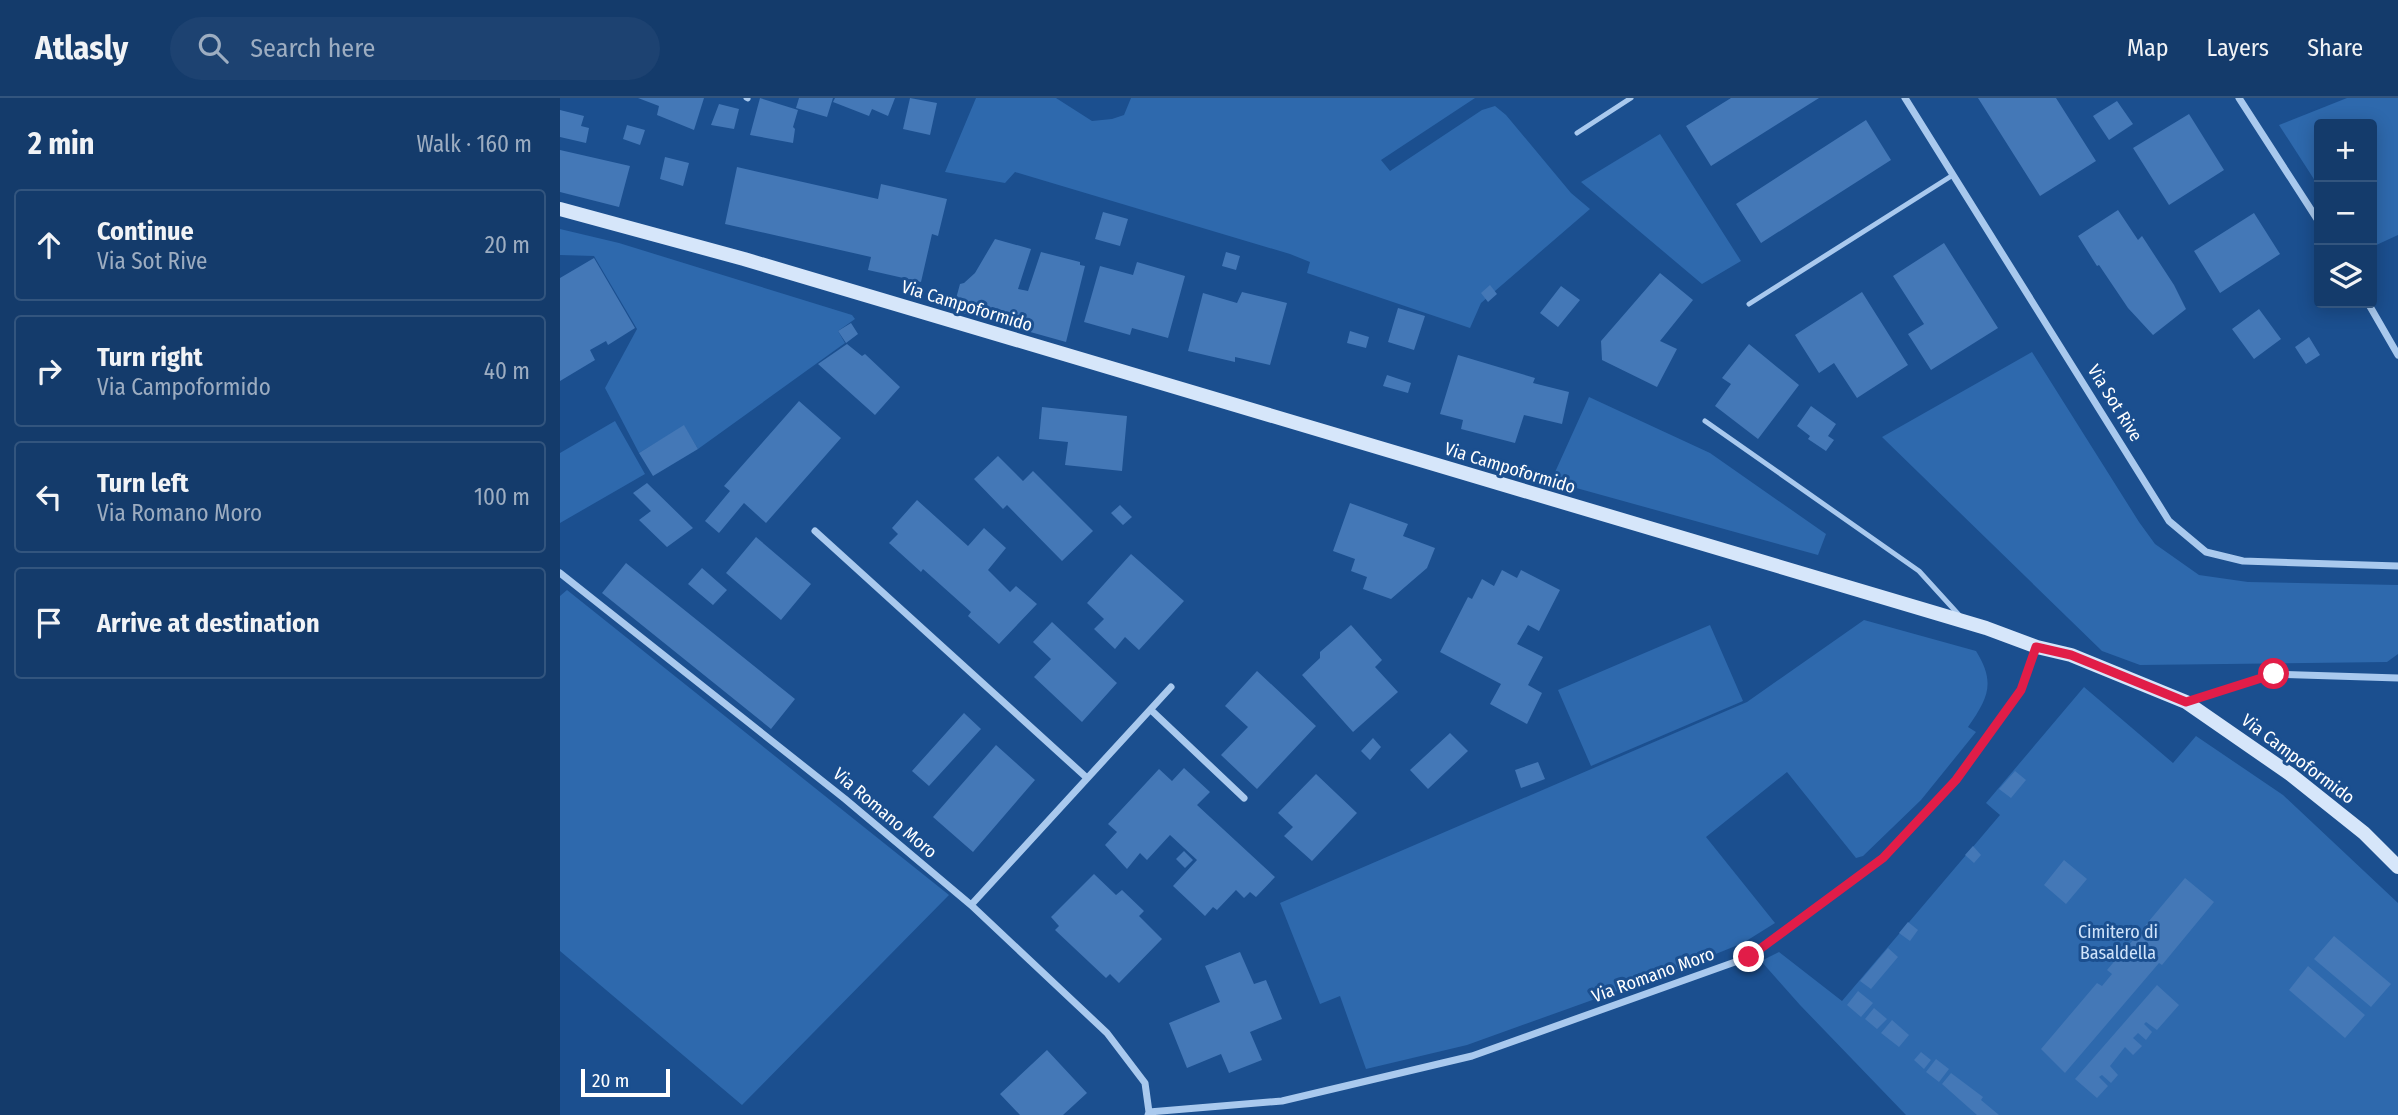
<!DOCTYPE html>
<html lang="en">
<head>
<meta charset="utf-8">
<style>
  :root { --surface:#143b6b; --page:#1d4271; --text:#f1f3f6; --muted:#9dadc1; --line:#33557e }
  body { margin:0; font-family:"Fira Sans Condensed",sans-serif; background:var(--page); color:var(--text) }
  .controls { position:absolute; right:21px; top:21px; display:grid; overflow:hidden; border-radius:7px; box-shadow:0 4px 18px #0003 }
  .controls button { width:63px; height:63px; display:grid; place-items:center; padding:0; border:0; border-bottom:2px solid var(--line); background:var(--surface); color:var(--text); font:35px sans-serif }
  .scale { position:absolute; left:21px; bottom:18px; width:89px; box-sizing:border-box; padding-left:7px; border:4px solid #fff; border-top:0; font-size:19px; line-height:24px; white-space:nowrap; color:#fff; -webkit-text-stroke:5px #1b4f8f; paint-order:stroke }
  .stop { position:absolute; width:21px; height:21px; margin:-16px; border:5px solid #e11d48; border-radius:50%; background:#fff }
  .stop.end { background:#e11d48; border-color:#fff; box-shadow:0 2px 7px #0008 }
  .list { margin:0; padding:0; list-style:none }
  h2 { display:flex; justify-content:space-between; align-items:center; height:91px; margin:0; padding:0 28px; font-size:30px }
  h2 small { font-size:23px; font-weight:400; color:var(--muted) }
  .list li { display:grid; grid-template-columns:46px 1fr auto; gap:21px; align-items:center; box-sizing:border-box; height:112px; margin:0 14px 14px; padding:0 14px; border:2px solid var(--line); border-radius:7px }
  .list b { display:block; font-size:26px; white-space:nowrap }
  .list p { margin:0; font-size:23px; white-space:nowrap; color:var(--muted) }
  .list em { font-size:23px; font-style:normal; color:var(--muted) }
  .icon { flex:none; width:38px; height:38px; fill:none; stroke:currentColor; stroke-width:2; stroke-linecap:round; stroke-linejoin:round }
  .map { position:relative; flex:none; width:1838px; height:1017px; overflow:hidden }
  header { display:flex; align-items:center; gap:42px; box-sizing:border-box; height:98px; padding:0 35px; background:var(--surface); border-bottom:2px solid var(--line) }
  header strong { font-size:33px }
  nav { display:flex; gap:38px; margin-inline-start:auto; font-size:24px }
  .search { width:490px; height:63px; background:var(--page); display:flex; align-items:center; gap:18px; box-sizing:border-box; padding:0 24px; border-radius:38px; color:var(--muted); font-size:26px }
  main { display:flex }
  aside { flex:1; background:var(--surface) }
  .map>svg:first-child { display:block }
  .green { fill:#2e69ad }
  .building { fill:#4478b7 }
  .lines { fill:none; stroke-linecap:round; stroke-linejoin:round }
  .service { stroke:#a9c9ee; stroke-width:5 }
  .minor { stroke:#a9c9ee; stroke-width:7 }
  .secondary { stroke:#d6e6fa; stroke-width:14 }
  .route { stroke:#e11d48; stroke-width:9 }
  .labels { text-anchor:middle; stroke-width:6; stroke-linejoin:round; paint-order:stroke }
  .street-label { font-size:18px; fill:#fff; stroke:#1b4f8f }
  .park-label { font-size:18px; fill:#cfe3fa; stroke:#1b4f8f }
</style>
</head>
<body>
<header>
<strong>Atlasly</strong>
<div class="search"><svg class="icon" aria-label="search" viewBox="0 0 24 24"><circle cx="10" cy="10" r="6"/><path d="M15 15l6 6"/></svg>Search here</div>
<nav><a>Map</a><a>Layers</a><a>Share</a></nav>
</header>
<main>
<aside>
<h2>2 min<small>Walk · 160 m</small></h2>
<ul class="list">
<li><svg class="icon" aria-label="ahead" viewBox="0 0 24 24"><path d="M12 20V5M6 11l6-6 6 6"/></svg><div><b>Continue</b><p>Via Sot Rive</p></div><em>20 m</em></li>
<li><svg class="icon" aria-label="right" viewBox="0 0 24 24"><path d="M7 20v-9h11M14 6l5 5-5 5"/></svg><div><b>Turn right</b><p>Via Campoformido</p></div><em>40 m</em></li>
<li><svg class="icon" aria-label="left" viewBox="0 0 24 24"><path d="M17 20v-9H6M10 6l-5 5 5 5"/></svg><div><b>Turn left</b><p>Via Romano Moro</p></div><em>100 m</em></li>
<li><svg class="icon" aria-label="arrive" viewBox="0 0 24 24"><path d="M6 21V4h12l-3 4 3 4H6"/></svg><div><b>Arrive at destination</b></div></li>
</ul>
</aside>
<div class="map">
<svg width="1838" height="1017" viewBox="0 0 1838 1017">
  <rect width="100%" height="100%" fill="#1b4f8f"/>
  <!-- green -->
  <path class="green" d="M 416,0 L 496,0 L 532,23 L 552,21 L 564,17 L 571,0 L 915,0 L 821,62 L 830,73 L 922,12 L 935,8 L 946,17 L 1011,95 L 1030,111 L 921,205 L 910,230 L 747,175 L 750,164 L 730,156 L 455,74 L 445,85 L 385,74 Z
    M 1787,0 L 1838,0 L 1838,137 L 1812,149 L 1812,26 L 1759,26 L 1759,89 L 1719,27 Z
    M 1100,36 L 1181,163 L 1142,186 L 1021,84 Z
    M 0,131 L 59,145 L 292,217 L 295,221 L 278,233 L 285,245 L 138,351 L 124,328 L 79,355 L 45,290 L 77,231 L 34,158 L 0,157 Z
    M 1472,254 L 1579,424 L 1595,446 L 1639,477 L 1688,484 L 1838,487 L 1838,556 L 1827,564 L 1580,567 L 1542,553 L 1322,339 Z
    M 1029,299 L 1150,355 L 1266,436 L 1258,457 L 991,383 Z
    M 55,323 L 85,376 L 0,425 L 0,355 Z
    M 7,492 L 389,797 L 182,1007 L 0,853 L 0,498 Z
    M 1304,522 L 1416,553 C 1436,585 1428,600 1408,629 L 1416,634 L 1361,702 L 1303,758 L 1296,760 L 1227,674 L 1146,739 L 1215,825 L 1183,845 L 1116,872 L 907,947 L 806,971 L 780,898 L 760,906 L 720,805 L 1187,604 Z
    M 1150,527 L 1183,603 L 1031,668 L 998,592 Z
    M 1524,589 L 1613,665 L 1636,638 L 1723,697 L 1838,805 L 1838,1017 L 1346,1017 L 1240,907 L 1201,863 L 1219,854 L 1282,903 L 1440,717 L 1426,705 Z"/>
  <!-- building -->
  <path class="building" d="M 78,0 L 144,0 L 134,32 L 97,17 L 99,8 Z
    M 200,0 L 238,12 L 233,29 L 235,31 L 233,45 L 190,37 Z
    M 239,0 L 273,0 L 267,19 L 236,10 Z
    M 275,0 L 335,0 L 328,18 L 312,11 L 309,18 L 273,4 Z
    M 350,0 L 377,5 L 370,37 L 343,31 Z
    M 1171,0 L 1259,0 L 1151,68 L 1126,28 Z
    M 1418,0 L 1496,0 L 1536,63 L 1480,98 Z
    M 1557,3 L 1573,26 L 1549,42 L 1533,18 Z
    M 159,6 L 179,11 L 174,31 L 151,27 Z
    M 0,12 L 24,18 L 21,28 L 29,30 L 26,45 L 0,39 Z
    M 1629,16 L 1664,72 L 1609,107 L 1573,50 Z
    M 1306,22 L 1331,62 L 1201,145 L 1176,106 Z
    M 67,27 L 85,32 L 80,47 L 63,41 Z
    M 0,52 L 70,68 L 59,109 L 0,94 Z
    M 105,59 L 129,65 L 123,88 L 100,81 Z
    M 177,69 L 318,101 L 321,86 L 387,101 L 378,138 L 372,136 L 361,184 L 308,172 L 311,159 L 165,126 Z
    M 1558,112 L 1578,142 L 1582,138 L 1614,187 L 1626,211 L 1593,237 L 1568,210 L 1539,167 L 1537,168 L 1518,138 Z
    M 543,114 L 568,121 L 560,148 L 535,141 Z
    M 1694,115 L 1720,156 L 1660,195 L 1634,153 Z
    M 435,141 L 471,151 L 458,191 L 468,193 L 481,154 L 520,164 L 520,167 L 525,168 L 506,244 L 403,215 L 405,211 L 394,208 L 400,186 L 404,185 L 415,175 Z
    M 1384,145 L 1438,230 L 1371,272 L 1348,236 L 1364,226 L 1333,178 Z
    M 666,154 L 680,158 L 676,172 L 662,168 Z
    M 34,160 L 75,230 L 48,247 L 46,243 L 30,252 L 35,262 L 0,283 L 0,180 Z
    M 577,164 L 625,178 L 608,240 L 572,230 L 570,237 L 524,224 L 540,168 L 573,177 Z
    M 1100,175 L 1133,202 L 1100,243 L 1117,251 L 1097,289 L 1042,262 L 1041,243 Z
    M 930,187 L 937,196 L 928,204 L 921,195 Z
    M 1001,188 L 1020,202 L 998,229 L 980,215 Z
    M 682,194 L 727,205 L 710,267 L 675,259 L 675,264 L 628,253 L 643,195 L 677,205 Z
    M 1302,194 L 1348,267 L 1297,300 L 1274,265 L 1259,275 L 1235,237 Z
    M 838,210 L 865,218 L 854,252 L 828,244 Z
    M 1699,211 L 1721,241 L 1694,261 L 1672,231 Z
    M 291,225 L 298,236 L 286,245 L 278,233 Z
    M 790,233 L 809,239 L 806,250 L 787,245 Z
    M 1749,239 L 1760,257 L 1746,266 L 1735,249 Z
    M 287,246 L 302,258 L 305,256 L 340,289 L 315,317 L 258,266 Z
    M 1189,246 L 1239,287 L 1198,341 L 1155,308 L 1171,286 L 1162,280 Z
    M 898,257 L 975,280 L 973,285 L 1009,294 L 1002,326 L 964,317 L 955,345 L 901,331 L 903,322 L 880,316 Z
    M 827,277 L 851,285 L 848,295 L 823,288 Z
    M 239,303 L 281,340 L 206,425 L 184,405 L 159,435 L 145,423 L 170,393 L 164,388 Z
    M 1251,308 L 1276,326 L 1268,338 L 1274,342 L 1266,353 L 1248,341 L 1250,338 L 1237,328 Z
    M 482,309 L 567,318 L 562,373 L 505,367 L 508,344 L 479,341 Z
    M 124,327 L 138,351 L 93,378 L 79,355 Z
    M 438,358 L 463,383 L 473,373 L 533,433 L 502,463 L 447,407 L 443,411 L 414,381 Z
    M 87,385 L 133,430 L 107,449 L 79,422 L 91,413 L 73,395 Z
    M 357,402 L 408,448 L 424,430 L 446,450 L 428,472 L 450,494 L 456,488 L 477,506 L 439,546 L 408,518 L 411,514 L 363,471 L 361,474 L 329,445 L 338,436 L 332,430 Z
    M 790,405 L 848,426 L 843,438 L 875,450 L 867,470 L 831,501 L 803,491 L 807,479 L 791,473 L 795,461 L 773,453 Z
    M 560,407 L 572,419 L 563,427 L 551,415 Z
    M 196,439 L 251,486 L 221,522 L 166,475 Z
    M 571,456 L 624,503 L 579,552 L 565,539 L 555,551 L 534,531 L 544,521 L 527,505 Z
    M 66,465 L 235,601 L 211,631 L 42,495 Z
    M 142,470 L 167,492 L 153,507 L 128,486 Z
    M 942,472 L 957,480 L 961,472 L 1000,492 L 979,533 L 968,527 L 957,546 L 983,559 L 968,587 L 982,595 L 967,626 L 930,606 L 941,586 L 880,554 L 908,499 L 912,501 L 922,481 L 934,488 Z
    M 492,524 L 557,585 L 522,624 L 474,579 L 491,561 L 473,544 Z
    M 791,527 L 822,562 L 815,569 L 838,594 L 793,634 L 742,577 L 760,560 L 760,554 Z
    M 697,573 L 756,628 L 697,691 L 661,657 L 688,629 L 665,608 Z
    M 404,615 L 421,631 L 369,688 L 352,673 Z
    M 890,635 L 908,653 L 868,691 L 850,672 Z
    M 813,640 L 821,649 L 810,662 L 801,653 Z
    M 436,647 L 475,682 L 413,754 L 373,719 Z
    M 978,664 L 985,681 L 961,690 L 955,672 Z
    M 624,670 L 650,694 L 637,707 L 715,779 L 696,799 L 690,794 L 684,800 L 676,792 L 657,812 L 653,809 L 645,818 L 613,788 L 637,762 L 610,737 L 587,762 L 580,755 L 567,771 L 545,747 L 557,734 L 548,726 L 599,671 L 612,683 Z
    M 1455,673 L 1466,682 L 1451,700 L 1439,691 Z
    M 756,676 L 797,715 L 752,763 L 724,738 L 733,729 L 718,715 Z
    M 1413,748 L 1421,757 L 1414,765 L 1405,757 Z
    M 624,753 L 633,762 L 625,770 L 616,761 Z
    M 1504,762 L 1527,781 L 1506,806 L 1484,787 Z
    M 534,776 L 556,797 L 562,792 L 584,813 L 579,818 L 602,841 L 559,885 L 550,876 L 546,880 L 495,832 L 499,828 L 491,819 Z
    M 1625,780 L 1654,804 L 1602,867 L 1599,865 L 1505,975 L 1481,951 L 1537,885 L 1542,888 L 1552,876 L 1547,872 L 1558,859 L 1563,863 L 1574,851 L 1569,847 Z
    M 1348,824 L 1358,832 L 1350,843 L 1339,835 Z
    M 1774,838 L 1831,886 L 1811,909 L 1754,861 Z
    M 1328,850 L 1338,859 L 1311,891 L 1300,883 Z
    M 680,854 L 694,886 L 706,882 L 722,921 L 690,934 L 702,962 L 669,975 L 661,956 L 627,970 L 609,925 L 660,904 L 645,868 Z
    M 1748,868 L 1805,917 L 1785,940 L 1729,892 Z
    M 1597,887 L 1619,907 L 1597,932 L 1586,924 L 1584,926 L 1592,934 L 1586,942 L 1578,935 L 1573,940 L 1582,948 L 1573,957 L 1565,949 L 1550,968 L 1558,977 L 1551,985 L 1542,977 L 1539,979 L 1548,988 L 1537,1000 L 1515,981 Z
    M 1298,893 L 1313,905 L 1301,919 L 1287,907 Z
    M 1314,910 L 1327,921 L 1317,931 L 1305,921 Z
    M 1332,922 L 1349,937 L 1339,949 L 1321,935 Z
    M 487,952 L 527,995 L 503,1017 L 460,1017 L 440,996 Z
    M 1361,954 L 1371,962 L 1364,971 L 1354,962 Z
    M 1376,961 L 1389,971 L 1379,984 L 1366,974 Z
    M 1391,975 L 1423,999 L 1421,1002 L 1439,1017 L 1417,1017 L 1382,986 Z"/>
  <g class="lines">
    <!-- service -->
    <path class="service" d="M 186,0 L 188,1
      M 1017,35 L 1071,0
      M 1189,206 L 1393,77
      M 1145,323 L 1359,473 L 1399,517"/>
    <!-- minor -->
    <path class="minor" d="M 1345,0 L 1609,423 L 1646,454 L 1683,463 L 1838,468
      M 1679,0 L 1759,124
      M 1808,205 L 1838,257
      M 255,433 L 527,680
      M 0,475 L 285,701 L 411,807 L 547,935 L 585,985 L 589,1014
      M 1627,604 L 1714,576 L 1838,580
      M 591,612 L 684,700
      M 411,807 L 611,589
      M 588,1017 L 589,1014 L 722,1003 L 912,958 L 1189,859 L 1323,760 L 1396,682 L 1461,592 L 1476,549"/>
    <!-- secondary -->
    <path class="secondary" d="M 0,111 L 184,161 L 1426,530 L 1477,549 L 1511,557 L 1626,604 L 1730,676 L 1804,735 L 1838,769"/>
  </g>
  <g class="lines">
    <!-- route -->
    <path class="route" d="M 1189,859 L 1323,760 L 1396,682 L 1461,592 L 1476,549 L 1511,557 L 1626,604 L 1714,576"/>
  </g>
  <g class="labels">
    <!-- street labels -->
    <g class="street-label">
      <text transform="translate(407 208) rotate(17)" y="6">Via Campoformido</text>
      <text transform="translate(1555 305) rotate(58)" y="6">Via Sot Rive</text>
      <text transform="translate(950 370) rotate(17)" y="6">Via Campoformido</text>
      <text transform="translate(1738 661) rotate(37)" y="6">Via Campoformido</text>
      <text transform="translate(325 715) rotate(40)" y="6">Via Romano Moro</text>
      <text transform="translate(1093 877) rotate(-20)" y="6">Via Romano Moro</text>
    </g>
    <!-- park labels -->
    <g class="park-label">
      <text x="1558" y="840">Cimitero di<tspan x="1558" dy="21">Basaldella</tspan></text>
    </g>
  </g>
</svg>
<div class="controls">
<button>+</button>
<button>−</button>
<button><svg class="icon" aria-label="layers" viewBox="0 0 24 24"><path d="M12 4l9 5-9 5-9-5zM3 14l9 5 9-5"/></svg></button>
</div>
<div class="scale">20 m</div>
<div class="stop" style="left:1714px;top:576px"></div>
<div class="stop end" style="left:1189px;top:859px"></div>
</div>
</main>
</body>
</html>
